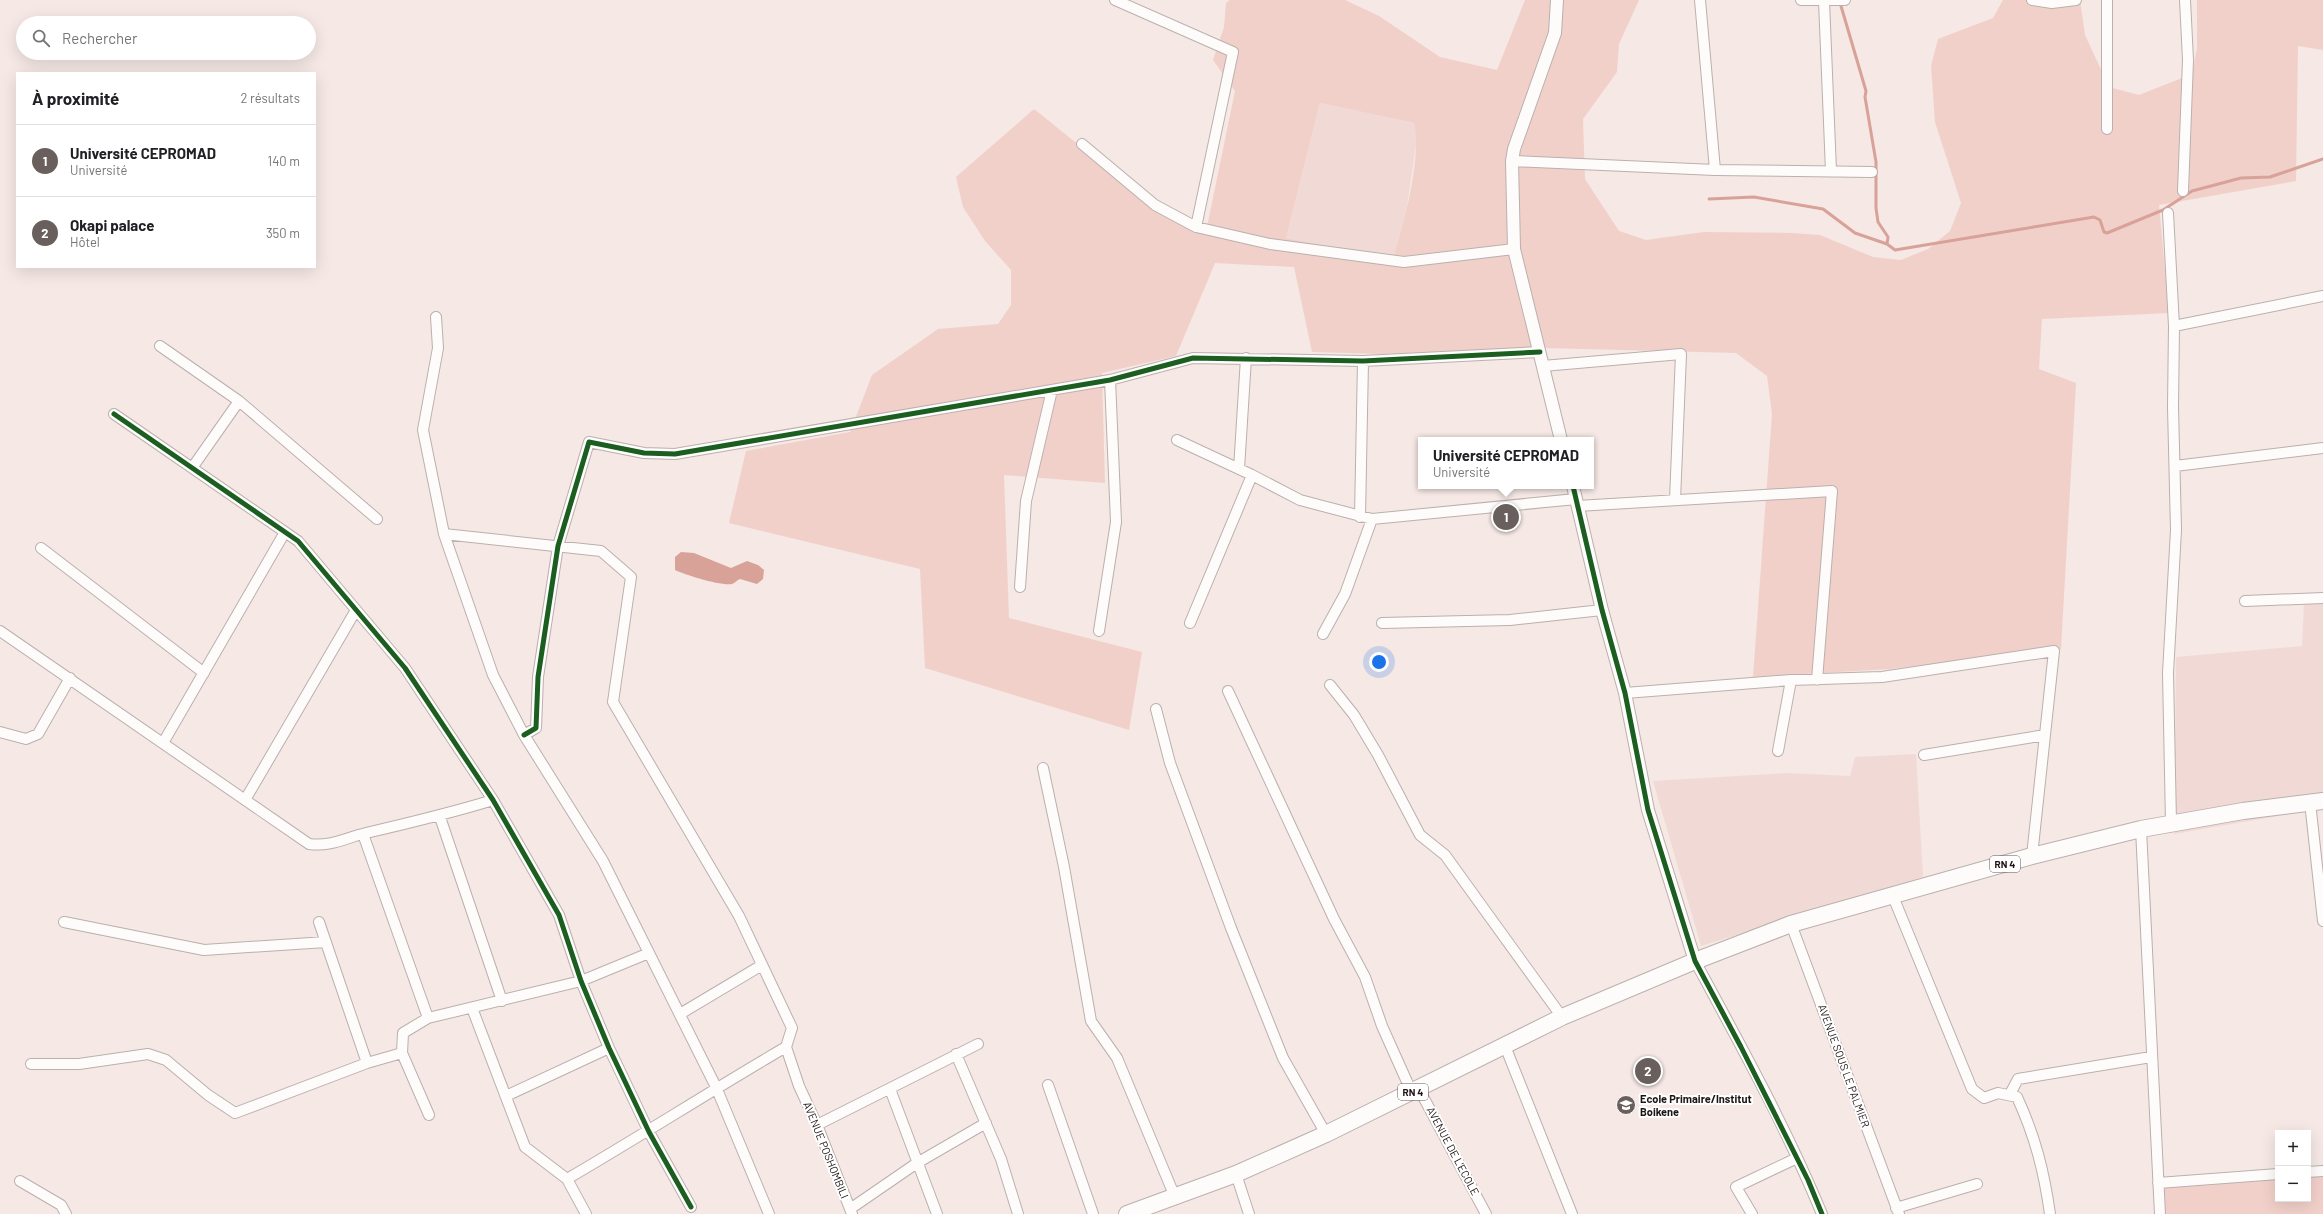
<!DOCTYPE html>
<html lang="fr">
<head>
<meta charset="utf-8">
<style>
  :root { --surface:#fff; --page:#f2f2f2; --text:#202124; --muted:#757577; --line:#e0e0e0; --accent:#695f5c }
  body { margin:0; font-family:Barlow,sans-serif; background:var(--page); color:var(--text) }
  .controls { position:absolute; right:12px; bottom:12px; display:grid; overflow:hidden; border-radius:0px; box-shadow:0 4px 16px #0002 }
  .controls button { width:36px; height:36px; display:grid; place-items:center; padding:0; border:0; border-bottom:1px solid var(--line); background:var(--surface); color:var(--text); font:20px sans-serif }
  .you { position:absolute; left:1379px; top:662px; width:14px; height:14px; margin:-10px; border:3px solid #fff; border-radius:50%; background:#1a73e8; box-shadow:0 0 0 6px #1a73e833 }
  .badge { display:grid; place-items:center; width:26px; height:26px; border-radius:50%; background:var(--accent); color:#fff; font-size:13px; font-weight:700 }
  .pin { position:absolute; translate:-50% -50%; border:2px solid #fff; box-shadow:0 1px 4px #0006 }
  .popup { position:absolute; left:1418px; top:437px; width:176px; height:52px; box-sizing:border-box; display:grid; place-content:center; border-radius:0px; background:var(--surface); filter:drop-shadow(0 1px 3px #0005); font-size:13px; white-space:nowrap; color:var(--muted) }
  .popup b { font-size:15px; color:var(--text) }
  .popup::after { content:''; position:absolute; left:50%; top:100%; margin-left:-8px; border:8px solid transparent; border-top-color:var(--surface) }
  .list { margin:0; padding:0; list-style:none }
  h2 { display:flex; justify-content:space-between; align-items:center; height:52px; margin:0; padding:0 16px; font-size:17px }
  h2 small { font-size:13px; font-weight:400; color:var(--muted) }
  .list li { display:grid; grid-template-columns:26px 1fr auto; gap:12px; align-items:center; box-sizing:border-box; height:72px; padding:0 16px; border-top:1px solid var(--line) }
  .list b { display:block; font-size:15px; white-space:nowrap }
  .list p { margin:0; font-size:13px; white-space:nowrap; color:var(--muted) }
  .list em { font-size:13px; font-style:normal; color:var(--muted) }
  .icon { flex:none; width:22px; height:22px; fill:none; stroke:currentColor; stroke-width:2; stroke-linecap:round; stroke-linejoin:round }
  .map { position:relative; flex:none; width:2323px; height:1214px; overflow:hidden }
  .search { position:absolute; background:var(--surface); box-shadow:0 4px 16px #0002; left:16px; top:16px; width:300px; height:44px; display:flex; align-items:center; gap:10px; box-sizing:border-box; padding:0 14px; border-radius:22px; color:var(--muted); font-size:15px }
  .panel { position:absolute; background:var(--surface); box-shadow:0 4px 16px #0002; left:16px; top:72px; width:300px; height:196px; border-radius:0px }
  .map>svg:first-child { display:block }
  .built { fill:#f1dad5 }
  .green { fill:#f2d0ca; fill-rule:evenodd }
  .water { fill:#d8a299 }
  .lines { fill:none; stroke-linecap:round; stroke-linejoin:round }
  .stream { stroke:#d8a299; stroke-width:3 }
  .minor-casing { stroke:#bab0ae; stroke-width:12 }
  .tertiary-casing { stroke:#bab0ae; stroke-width:14 }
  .trunk-casing { stroke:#bab0ae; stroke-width:18 }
  .minor { stroke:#fefcfb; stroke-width:10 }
  .tertiary { stroke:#fefcfb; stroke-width:12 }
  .trunk { stroke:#fefcfb; stroke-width:16 }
  .cycleway-casing { stroke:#fff; stroke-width:8 }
  .cycleway { stroke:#1b5e20; stroke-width:5 }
  .labels { text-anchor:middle; stroke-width:4; stroke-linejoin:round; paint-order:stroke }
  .shield { fill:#fff; stroke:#615b5a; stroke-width:1 }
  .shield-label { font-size:10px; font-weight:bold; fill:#1d1513 }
  .street-label { font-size:11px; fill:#1d1513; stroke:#fff }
  .poi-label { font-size:11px; font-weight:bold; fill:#1d1513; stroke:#fff; text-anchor:start }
</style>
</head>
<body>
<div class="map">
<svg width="2323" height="1214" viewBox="0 0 2323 1214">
  <rect width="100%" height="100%" fill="#f5e8e5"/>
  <!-- built -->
  <path class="built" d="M 1320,103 L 1414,123 L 1417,138 L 1405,220 L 1393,258 L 1286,238 Z
    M 2304,603 L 2323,603 L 2323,796 L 2307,811 L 2174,834 L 2176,657 L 2302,646 Z
    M 1916,754 L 1923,877 L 1701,946 L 1653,781 L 1787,773 L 1850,776 L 1855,757 Z"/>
  <!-- green -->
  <path class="green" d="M 1230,0 L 1345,0 L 1379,16 L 1440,57 L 1497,70 L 1525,0 L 1639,0 L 1619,44 L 1617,72 L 1583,119 L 1585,179 L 1619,231 L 1646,240 L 1704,232 L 1792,233 L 1820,235 L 1873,257 L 1901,260 L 1928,249 L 1950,231 L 1961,203 L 1935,122 L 1931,66 L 1938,39 L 1993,18 L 2003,0 L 2080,0 L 2085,35 L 2109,87 L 2139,95 L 2192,74 L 2197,48 L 2197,0 L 2323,0 L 2323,50 L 2298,46 L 2296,181 L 2159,205 L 2169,313 L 2042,319 L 2039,369 L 2076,383 L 2061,649 L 1890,669 L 1753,677 L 1772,414 L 1767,376 L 1736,353 L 1544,348 L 1381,354 L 1312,352 L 1294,267 L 1215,263 L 1176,356 L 1102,373 L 1105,483 L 1004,475 L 1009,618 L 1142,652 L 1129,730 L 925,668 L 920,569 L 729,523 L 746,451 L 850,432 L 872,375 L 938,329 L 998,324 L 1011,305 L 1011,270 L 985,241 L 963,207 L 956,177 L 1034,109 C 1088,152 1143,199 1207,227 L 1235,91 L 1213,60 L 1224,27 L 1226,3 ZM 1320,103 L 1414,123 C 1422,158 1404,223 1393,258 L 1286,238 Z
    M 2323,1176 L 2323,1214 L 2157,1214 L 2159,1186 L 2278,1179 L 2278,1199 L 2308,1199 L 2308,1177 Z"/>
  <!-- water -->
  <path class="water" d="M 681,552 L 694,553 L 731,568 L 747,561 L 758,565 L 764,570 L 763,579 L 757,584 L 740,579 C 737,580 735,583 732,584 C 720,586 686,575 675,570 L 675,557 Z"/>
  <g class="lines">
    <!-- stream -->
    <path class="stream" d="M 1841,6 L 1866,91 L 1865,97 L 1876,162 L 1876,208 L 1878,222 L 1888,237 L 1887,244 L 1895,250 L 2094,217 L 2100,220 L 2104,232 L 2107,233 L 2163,210 L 2192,191 L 2241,178 L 2270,177 L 2323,159
      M 1709,199 L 1754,197 L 1823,209 L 1855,233 L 1887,244"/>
    <!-- minor casing -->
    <g class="minor-casing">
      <path id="minor" d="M 1115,0 L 1233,52 L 1196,227
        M 1700,0 L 1715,170
        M 1801,0 L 1845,0
        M 2032,0 L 2052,3 L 2076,0
        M 2107,0 L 2107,129
        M 1824,1 L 1831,171
        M 1082,144 L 1155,205 L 1196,227 L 1270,244 L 1404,262 L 1514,249
        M 1512,161 L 1715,170 L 1872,172
        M 2183,191 L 2188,60 L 2185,0
        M 2168,213 L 2174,326 L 2173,407 L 2176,530 L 2168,673 L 2171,823
        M 436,317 L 438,348 L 423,430 L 444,534 L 493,675 L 524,735 L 603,861 L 716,1087 L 769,1214
        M 2174,326 L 2323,296
        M 160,346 L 239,401 L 377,519
        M 1543,366 L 1681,354 L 1675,500
        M 114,414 L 298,541 L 405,668 L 493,800 L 559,915 L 581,981 L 609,1048 L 649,1132 L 691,1207
        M 1177,440 L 1252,475 L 1300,500 L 1372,519 L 1576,499
        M 2175,466 L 2323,448
        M 192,468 L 239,401
        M 1239,469 L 1246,358
        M 1577,506 L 1832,491 L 1817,680
        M 1360,517 L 1363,361
        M 444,534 L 601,551 L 631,577 L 613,702 L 739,916 L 792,1028 L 786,1047 L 799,1086 L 817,1125 L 852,1214
        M 41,548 L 204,673
        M 1020,587 L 1026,501 L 1052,390
        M 2245,601 L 2323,598
        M 1190,623 L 1252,475
        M 1382,623 L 1510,620 L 1602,610
        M 0,631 L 309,844 C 331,847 345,838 366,833 C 409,823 451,813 493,800
        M 1099,631 L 1116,522 L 1110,380
        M 1323,634 L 1345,594 L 1372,519
        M 1330,685 L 1354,715 L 1378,755 L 1420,835 L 1445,855 L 1562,1017
        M 1228,691 L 1334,919 L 1365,977 L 1382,1026 L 1412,1093
        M 1625,693 L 1791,680 L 1882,677 L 2054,651 L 2032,856
        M 1156,709 L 1170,763 L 1231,928 L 1283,1058 L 1326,1134
        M 0,732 L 26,739 L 38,734 L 70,678
        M 524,735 L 536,728 L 538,677 L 558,546 L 589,442 L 644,453 L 675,454 L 1110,380 L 1193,358 L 1363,361 L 1540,352
        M 163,743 L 285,532
        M 1778,751 L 1791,680
        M 1924,755 L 2045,735
        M 1043,768 L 1064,867 L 1091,1021 L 1117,1058 L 1175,1197
        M 245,800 L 356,610
        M 2310,802 L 2323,921
        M 440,817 L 502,1001
        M 2141,829 L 2160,1214
        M 363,834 L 428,1018
        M 1892,894 L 1972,1089 L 1984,1098 L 1998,1093 L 2017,1097 C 2035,1136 2044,1171 2050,1214
        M 64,922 L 204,950 L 326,942
        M 319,922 L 367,1063
        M 1791,924 L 1899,1214
        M 1695,961 C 1740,1044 1786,1127 1822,1214
        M 472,1008 L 525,1147 L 567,1179 L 586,1214
        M 680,1014 L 762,965
        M 1505,1046 L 1572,1214
        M 402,1053 L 429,1115
        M 956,1054 L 1001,1159 L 1018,1214
        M 31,1064 L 79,1064 L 148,1054 L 166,1060 L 208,1095 L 235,1113 L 367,1063 L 402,1053 L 403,1033 L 428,1018 L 581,981 L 649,953
        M 1048,1085 L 1093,1214
        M 890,1089 L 937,1214
        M 1419,1089 L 1486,1214
        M 2010,1094 L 2018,1079 L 2151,1057
        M 506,1096 L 609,1048
        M 817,1125 L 978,1044
        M 2308,1172 L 2323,1171
        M 1236,1174 L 1249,1214
        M 567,1179 C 641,1136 712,1090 786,1047
        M 20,1181 L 61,1205 L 66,1214
        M 2158,1183 L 2278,1174
        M 1896,1208 L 1977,1184
        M 850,1209 L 917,1163 L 986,1123
        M 1752,1214 L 1736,1187 L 1797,1158"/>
    </g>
    <!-- tertiary casing -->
    <g class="tertiary-casing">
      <path id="tertiary" d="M 1557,0 L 1555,33 L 1514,149 L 1512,161 L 1514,249 L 1561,440
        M 1573,486 L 1602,610 L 1625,693 L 1648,810 L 1695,961"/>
    </g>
    <!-- trunk casing -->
    <g class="trunk-casing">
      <path id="trunk" d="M 1127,1214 L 1236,1174 L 1326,1134 L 1562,1017 L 1695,961 L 1791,924 L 2032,856 L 2141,829 L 2243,811 L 2323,801"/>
    </g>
    <!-- minor -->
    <use href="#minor" class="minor"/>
    <!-- tertiary -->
    <use href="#tertiary" class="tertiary"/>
    <!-- trunk -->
    <use href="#trunk" class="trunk"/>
    <!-- cycleway casing -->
    <g class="cycleway-casing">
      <path id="cycleway" d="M 114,414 L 298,541 L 405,668 L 493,800 L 559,915 L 581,981 L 609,1048 L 649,1132 L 691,1207
        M 1573,486 L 1602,610 L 1625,693 L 1648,810 L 1695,961 L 1741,1047 L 1808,1180 L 1822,1214
        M 524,735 L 536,728 L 538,677 L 558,546 L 589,442 L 644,453 L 675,454 L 1110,380 L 1193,358 L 1363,361 L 1540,352"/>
    </g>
    <!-- cycleway -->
    <use href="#cycleway" class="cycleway"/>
  </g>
  <!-- icons -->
  <defs>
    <g id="school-disc" transform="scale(1)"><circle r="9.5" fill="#695f5c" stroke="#fff"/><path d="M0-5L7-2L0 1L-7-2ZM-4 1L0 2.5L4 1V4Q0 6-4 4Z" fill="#fff"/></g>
  </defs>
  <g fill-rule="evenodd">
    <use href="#school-disc" x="1626" y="1105"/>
  </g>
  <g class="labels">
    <!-- shield labels -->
    <g class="shield">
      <rect x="1990" y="856" width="30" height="16" rx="3"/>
      <rect x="1398" y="1084" width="30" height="16" rx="3"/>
    </g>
    <g class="shield-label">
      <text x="2005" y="868">RN 4</text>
      <text x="1413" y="1096">RN 4</text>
    </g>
    <!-- street labels -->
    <g class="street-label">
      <text transform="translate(1844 1066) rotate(70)" y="4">AVENUE SOUS LE PALMIER</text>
      <text transform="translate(826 1150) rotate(68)" y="4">AVENUE POSHOMBILI</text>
      <text transform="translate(1453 1151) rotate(62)" y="4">AVENUE DE L'ECOLE</text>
    </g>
    <!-- poi labels -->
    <g class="poi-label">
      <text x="1640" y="1103">Ecole Primaire/Institut<tspan x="1640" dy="13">Boikene</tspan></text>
    </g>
  </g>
</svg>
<div class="controls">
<button>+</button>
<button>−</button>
</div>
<div class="you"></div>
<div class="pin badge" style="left:1506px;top:517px">1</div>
<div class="popup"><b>Université CEPROMAD</b>Université</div>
<div class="pin badge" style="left:1648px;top:1071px">2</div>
<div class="search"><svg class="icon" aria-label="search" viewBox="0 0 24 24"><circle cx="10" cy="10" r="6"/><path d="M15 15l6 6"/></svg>Rechercher</div>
<section class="panel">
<h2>À proximité<small>2 résultats</small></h2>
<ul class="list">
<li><span class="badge">1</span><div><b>Université CEPROMAD</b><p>Université</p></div><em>140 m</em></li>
<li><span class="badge">2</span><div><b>Okapi palace</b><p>Hôtel</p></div><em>350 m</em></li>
</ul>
</section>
</div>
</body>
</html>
